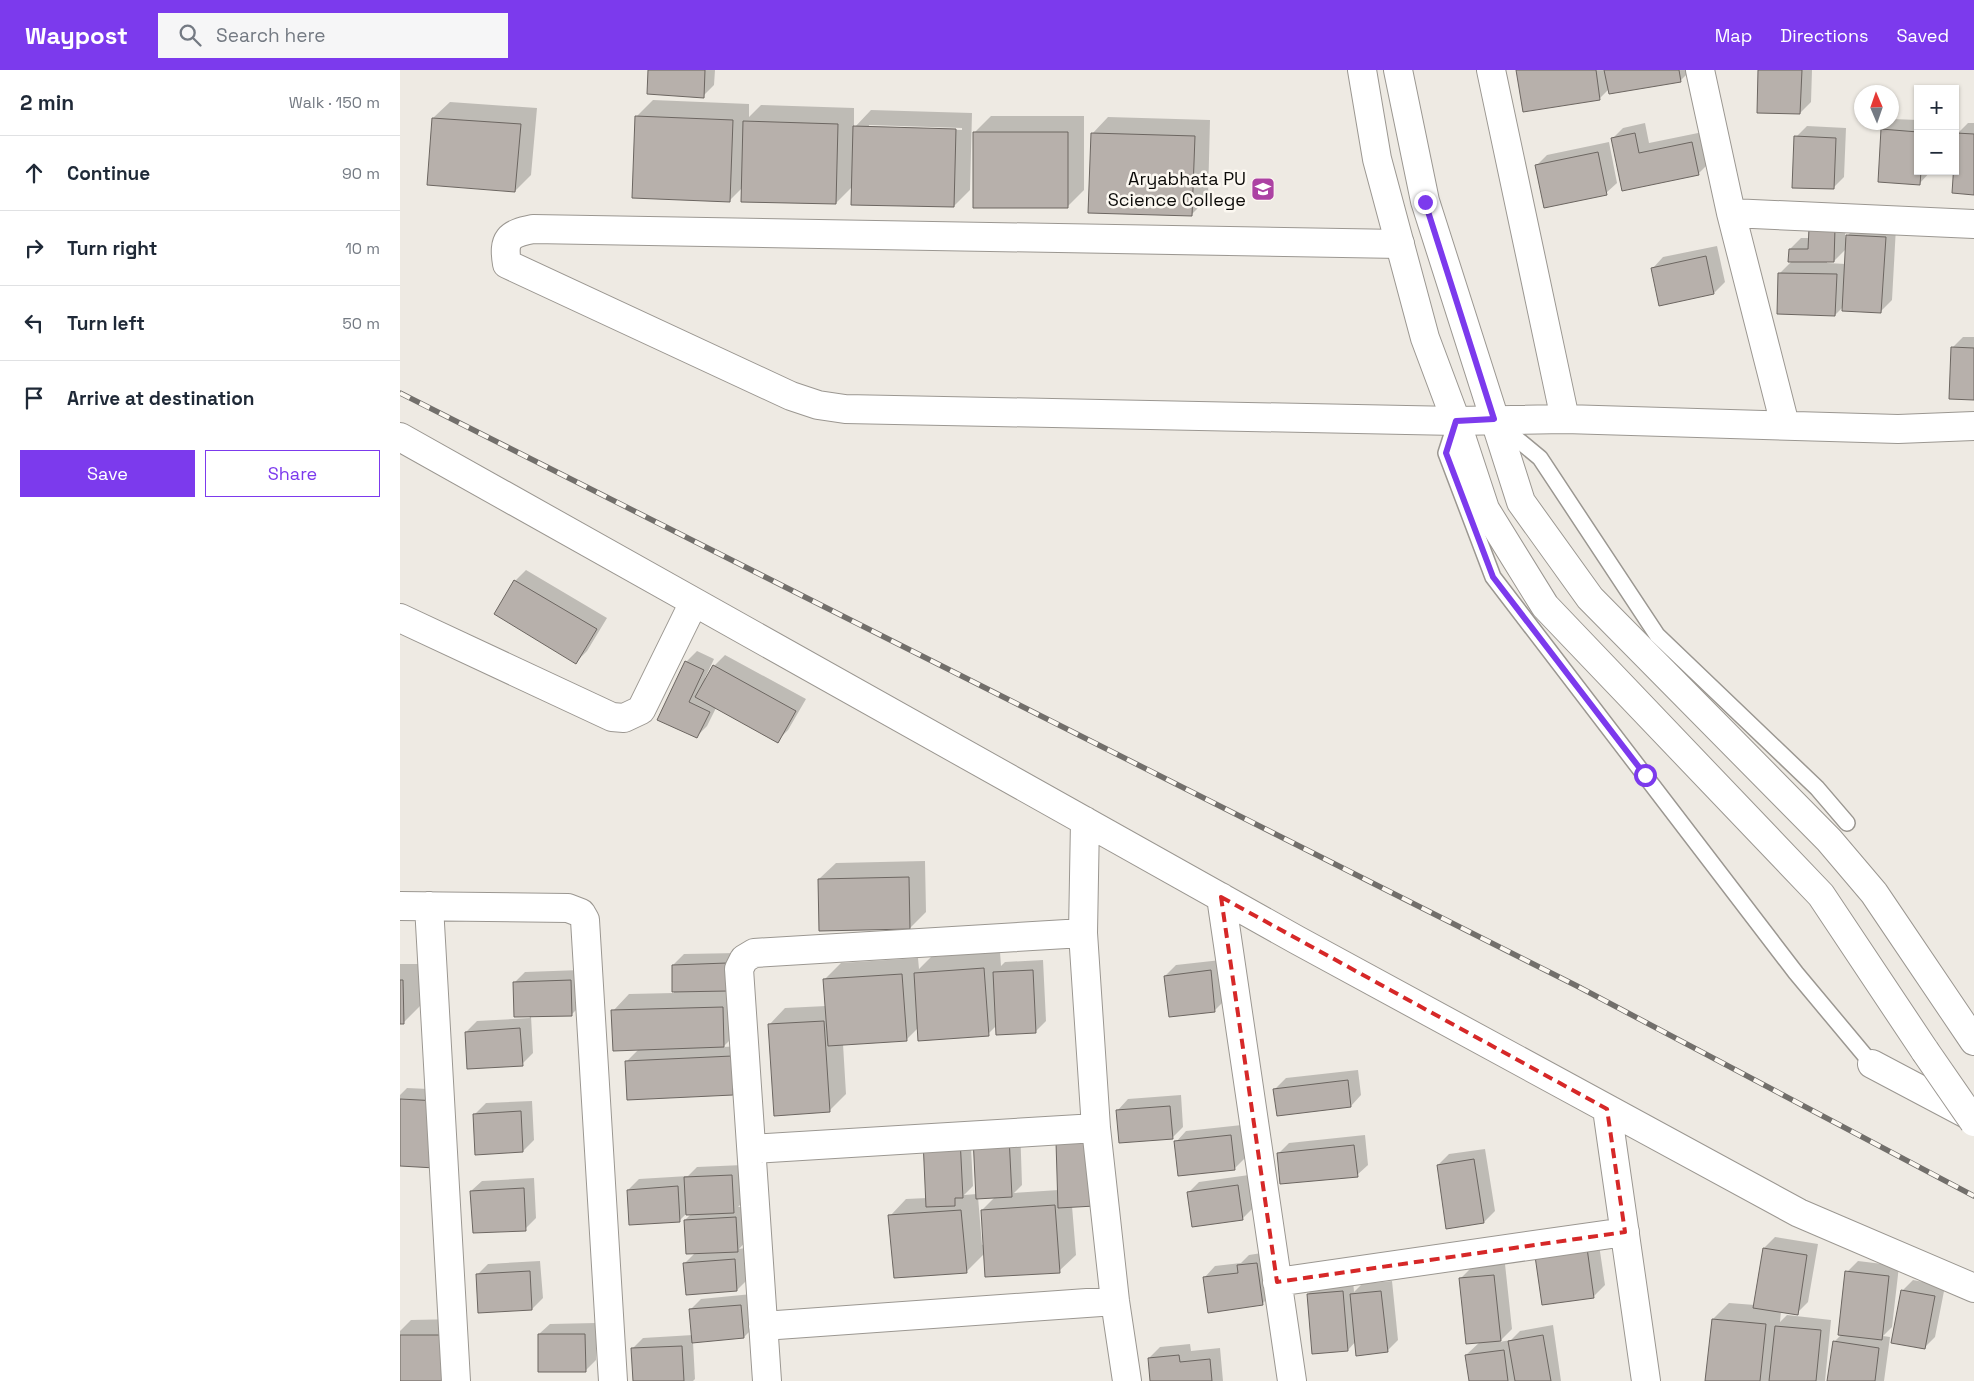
<!DOCTYPE html>
<html lang="en">
<head>
<meta charset="utf-8">
<style>
  :root { --surface:#fff; --page:#f6f6f7; --text:#1f2937; --muted:#747a83; --line:#e0e1e3; --accent:#7c3aed }
  body { margin:0; font-family:"Space Grotesk",sans-serif; background:var(--page); color:var(--text) }
  .controls { position:absolute; right:15px; top:15px; display:grid; overflow:hidden; border-radius:0px; box-shadow:0 1px 4px #0004 }
  .controls button { width:45px; height:45px; display:grid; place-items:center; padding:0; border:0; border-bottom:1px solid var(--line); background:var(--surface); color:var(--text); font:25px sans-serif }
  .compass { position:absolute; left:1454px; top:15px; width:45px; height:45px; border-radius:50%; background:var(--surface); box-shadow:0 1px 4px #0004; rotate:358deg }
  .stop { position:absolute; width:15px; height:15px; margin:-11px; border:4px solid #7c3aed; border-radius:50%; background:#fff }
  .stop.end { background:#7c3aed; border-color:#fff; box-shadow:0 1px 5px #0008 }
  .list { margin:0; padding:0; list-style:none }
  h2 { display:flex; justify-content:space-between; align-items:center; height:65px; margin:0; padding:0 20px; font-size:21px }
  h2 small { font-size:16px; font-weight:400; color:var(--muted) }
  .list li { display:grid; grid-template-columns:32px 1fr auto; gap:15px; align-items:center; box-sizing:border-box; height:75px; padding:0 20px; border-top:1px solid var(--line) }
  .list b { display:block; font-size:19px; white-space:nowrap }
  .list em { font-size:16px; font-style:normal; color:var(--muted) }
  .actions { display:flex; gap:10px; padding:15px 20px }
  .actions a { flex:1; padding:11px 0; border:1px solid var(--accent); border-radius:0px; text-align:center; font-size:18px; color:var(--accent) }
  .actions .main { background:var(--accent); color:#fff }
  .icon { flex:none; width:28px; height:28px; fill:none; stroke:currentColor; stroke-width:2; stroke-linecap:round; stroke-linejoin:round }
  .map { position:relative; flex:none; width:1574px; height:1311px; overflow:hidden }
  header { display:flex; align-items:center; gap:30px; box-sizing:border-box; height:70px; padding:0 25px; background:var(--accent); color:#fff }
  header strong { font-size:24px }
  nav { display:flex; gap:28px; margin-inline-start:auto; font-size:18px }
  .search { width:350px; height:45px; background:var(--page); display:flex; align-items:center; gap:12px; box-sizing:border-box; padding:0 18px; border-radius:0px; color:var(--muted); font-size:19px }
  main { display:flex }
  aside { flex:1; background:var(--surface) }
  .map>svg:first-child { display:block }
  .shadow { fill:#0003; fill-rule:evenodd }
  .building { fill:#b7b0ab; stroke:#6c6661 }
  .lines { fill:none; stroke-linecap:round; stroke-linejoin:round }
  .lane-casing { stroke:#9b9791; stroke-width:18 }
  .street-casing { stroke:#9b9791; stroke-width:30 }
  .primary-casing { stroke:#9b9791; stroke-width:30 }
  .lane { stroke:#fff; stroke-width:15 }
  .street { stroke:#fff; stroke-width:28 }
  .primary { stroke:#fff; stroke-width:28 }
  .rail-casing { stroke:#726f6b; stroke-width:5.5 }
  .rail { stroke:#fcf8f1; stroke-width:4; stroke-dasharray:11; stroke-linecap:butt }
  .primary-bridge-casing { stroke:#9b9791; stroke-width:30; stroke-linecap:butt }
  .primary-bridge { stroke:#fff; stroke-width:28 }
  .route { stroke:#7c3aed; stroke-width:6 }
  .marked { fill:none; stroke:#d62828; stroke-width:4; stroke-dasharray:10 6; stroke-linejoin:round }
  .labels { text-anchor:middle; stroke-width:5; stroke-linejoin:round; paint-order:stroke }
  .poi-label { font-size:18px; fill:#0c0b09; stroke:#fcf8f1; text-anchor:end }
</style>
</head>
<body>
<header>
<strong>Waypost</strong>
<div class="search"><svg class="icon" aria-label="search" viewBox="0 0 24 24"><circle cx="10" cy="10" r="6"/><path d="M15 15l6 6"/></svg>Search here</div>
<nav><a>Map</a><a>Directions</a><a>Saved</a></nav>
</header>
<main>
<aside>
<h2>2 min<small>Walk · 150 m</small></h2>
<ul class="list">
<li><svg class="icon" aria-label="ahead" viewBox="0 0 24 24"><path d="M12 20V5M6 11l6-6 6 6"/></svg><div><b>Continue</b></div><em>90 m</em></li>
<li><svg class="icon" aria-label="right" viewBox="0 0 24 24"><path d="M7 20v-9h11M14 6l5 5-5 5"/></svg><div><b>Turn right</b></div><em>10 m</em></li>
<li><svg class="icon" aria-label="left" viewBox="0 0 24 24"><path d="M17 20v-9H6M10 6l-5 5 5 5"/></svg><div><b>Turn left</b></div><em>50 m</em></li>
<li><svg class="icon" aria-label="arrive" viewBox="0 0 24 24"><path d="M6 21V4h12l-3 4 3 4H6"/></svg><div><b>Arrive at destination</b></div></li>
</ul>
<div class="actions"><a class="main">Save</a><a>Share</a></div>
</aside>
<div class="map">
<svg width="1574" height="1311" viewBox="0 0 1574 1311">
  <rect width="100%" height="100%" fill="#eeeae3"/>
  <!-- shadow -->
  <path class="shadow" d="M 250,0 L 315,0 L 314,15 L 303,26 Z
    M 1117,0 L 1291,0 L 1281,10 L 1209,19 L 1200,28 Z
    M 1360,0 L 1412,0 L 1411,32 L 1400,43 Z
    M 253,30 L 349,34 L 349,47 L 361,35 L 454,38 L 454,58 L 471,40 L 572,43 L 570,120 L 554,136 L 453,116 L 436,133 L 342,118 L 329,131 L 237,46 ZM 469,55 L 562,58 L 562,60 L 469,58 Z
    M 50,32 L 137,38 L 131,105 L 115,121 L 33,48 Z
    M 591,46 L 684,46 L 684,120 L 667,137 L 574,63 Z
    M 708,47 L 810,50 L 808,128 L 792,144 L 692,64 Z
    M 1493,49 L 1518,50 L 1518,101 L 1531,101 L 1520,113 L 1482,60 Z
    M 1245,53 L 1249,73 L 1303,62 L 1309,93 L 1298,104 L 1223,119 L 1212,69 L 1223,58 Z
    M 1568,53 L 1574,53 L 1574,123 L 1557,64 Z
    M 1407,56 L 1446,58 L 1444,107 L 1433,118 L 1396,67 Z
    M 1209,72 L 1217,113 L 1206,123 L 1136,96 L 1147,85 Z
    M 1446,148 L 1445,168 L 1459,154 L 1496,157 L 1492,230 L 1481,241 L 1444,236 L 1435,245 L 1380,203 L 1392,191 L 1390,179 L 1401,168 L 1410,168 ZM 1447,178 L 1446,194 L 1427,193 L 1427,191 L 1434,191 Z
    M 1317,176 L 1325,212 L 1314,223 L 1253,198 L 1263,187 Z
    M 1563,267 L 1574,267 L 1574,329 L 1552,278 Z
    M 126,500 L 207,548 L 187,581 L 176,592 L 115,511 Z
    M 297,581 L 314,589 L 305,608 L 307,609 L 314,596 L 325,585 L 406,629 L 388,660 L 377,671 L 316,638 L 307,656 L 296,667 L 259,649 L 286,592 Z
    M 525,791 L 526,842 L 510,858 L 419,809 L 436,793 Z
    M 600,882 L 601,896 L 605,892 L 643,890 L 646,951 L 635,962 L 597,955 L 588,964 L 519,957 L 507,969 L 443,974 L 446,1024 L 429,1041 L 369,955 L 385,938 L 426,936 L 424,910 L 441,893 L 518,888 L 519,899 L 531,887 Z
    M 338,883 L 338,908 L 325,921 L 339,921 L 340,960 L 323,977 L 342,976 L 344,1012 L 333,1023 L 226,992 L 239,979 L 213,941 L 229,924 L 274,923 L 273,895 L 284,884 Z
    M 821,890 L 826,929 L 815,940 L 765,906 L 776,895 Z
    M 0,894 L 19,894 L 20,936 L 3,953 L 0,953 Z
    M 181,900 L 182,934 L 171,945 L 131,946 L 133,983 L 122,994 L 66,962 L 77,951 L 130,948 L 114,913 L 125,902 Z
    M 958,1000 L 961,1025 L 951,1036 L 875,1019 L 886,1008 Z
    M 7,1018 L 50,1020 L 0,1095 L 0,1025 Z
    M 781,1025 L 783,1057 L 772,1068 L 718,1040 L 728,1029 Z
    M 132,1031 L 134,1070 L 123,1081 L 75,1044 L 86,1033 Z
    M 620,1055 L 622,1115 L 614,1123 L 659,1120 L 672,1136 L 676,1185 L 659,1201 L 585,1183 L 566,1202 L 490,1146 L 506,1129 L 527,1128 L 570,1058 L 573,1116 L 564,1125 L 577,1124 ZM 596,1126 L 582,1140 L 584,1174 L 582,1175 L 578,1127 Z
    M 842,1055 L 845,1088 L 834,1099 L 776,1072 L 786,1061 Z
    M 965,1065 L 968,1095 L 957,1105 L 878,1084 L 889,1073 Z
    M 1085,1079 L 1095,1141 L 1084,1152 L 1038,1095 L 1049,1084 Z
    M 343,1095 L 344,1131 L 338,1137 L 347,1137 L 348,1169 L 339,1179 L 345,1178 L 348,1209 L 337,1220 L 285,1193 L 295,1183 L 285,1150 L 292,1143 L 286,1144 L 279,1151 L 228,1120 L 239,1109 L 288,1106 L 297,1097 Z
    M 849,1105 L 853,1138 L 842,1149 L 788,1123 L 799,1112 Z
    M 134,1108 L 136,1148 L 125,1159 L 71,1121 L 82,1111 Z
    M 1375,1167 L 1418,1174 L 1408,1232 L 1397,1243 L 1381,1241 L 1380,1252 L 1387,1245 L 1431,1250 L 1425,1311 L 1306,1311 L 1313,1249 L 1329,1233 L 1355,1235 L 1364,1178 Z
    M 1198,1168 L 1205,1215 L 1194,1226 L 1137,1186 Z
    M 868,1182 L 873,1223 L 862,1234 L 805,1207 L 815,1196 L 841,1193 L 849,1185 Z
    M 140,1191 L 143,1228 L 132,1239 L 77,1205 L 88,1194 Z
    M 1458,1191 L 1499,1196 L 1492,1257 L 1483,1266 L 1490,1267 L 1484,1311 L 1429,1311 L 1434,1272 L 1442,1264 L 1447,1202 Z
    M 1105,1194 L 1112,1259 L 1099,1272 L 1111,1270 L 1120,1261 L 1153,1255 L 1161,1311 L 1070,1311 L 1066,1285 L 1080,1272 L 1060,1209 L 1071,1198 Z
    M 953,1210 L 954,1222 L 962,1214 L 992,1211 L 998,1270 L 987,1281 L 956,1271 L 948,1280 L 908,1224 L 919,1213 Z
    M 1513,1210 L 1545,1216 L 1535,1267 L 1524,1278 L 1502,1221 Z
    M 352,1224 L 355,1256 L 344,1267 L 293,1272 L 295,1309 L 293,1311 L 234,1311 L 232,1279 L 243,1268 L 293,1265 L 290,1240 L 301,1229 Z
    M 58,1249 L 58,1311 L 0,1311 L 0,1261 L 11,1250 Z
    M 196,1253 L 196,1290 L 185,1301 L 139,1264 L 150,1254 Z
    M 790,1274 L 791,1281 L 820,1278 L 823,1311 L 751,1311 L 749,1288 L 760,1277 Z"/>
  <!-- building -->
  <path class="building" d="M 248,0 L 305,0 L 304,28 L 247,24 Z
    M 1116,0 L 1196,0 L 1200,30 L 1123,42 Z
    M 1204,0 L 1279,0 L 1281,12 L 1209,24 Z
    M 1358,0 L 1402,0 L 1400,44 L 1357,43 Z
    M 235,46 L 333,50 L 330,132 L 232,128 Z
    M 32,48 L 121,54 L 115,122 L 27,115 Z
    M 343,51 L 438,54 L 436,134 L 341,132 Z
    M 453,56 L 556,59 L 554,137 L 451,135 Z
    M 1481,59 L 1518,62 L 1518,101 L 1521,101 L 1520,115 L 1478,112 Z
    M 573,62 L 668,62 L 668,138 L 573,138 Z
    M 691,63 L 795,66 L 792,146 L 688,143 Z
    M 1235,63 L 1239,83 L 1292,72 L 1299,105 L 1222,121 L 1211,68 Z
    M 1556,63 L 1574,64 L 1574,125 L 1552,123 Z
    M 1394,66 L 1436,68 L 1434,119 L 1392,118 Z
    M 1198,82 L 1207,125 L 1144,138 L 1135,95 Z
    M 1409,158 L 1435,158 L 1434,192 L 1388,192 L 1389,179 L 1408,179 Z
    M 1446,165 L 1486,167 L 1481,243 L 1442,241 Z
    M 1306,186 L 1314,224 L 1259,236 L 1251,198 Z
    M 1378,203 L 1437,204 L 1435,246 L 1377,244 Z
    M 1551,277 L 1574,278 L 1574,330 L 1549,329 Z
    M 114,510 L 197,559 L 176,594 L 94,544 Z
    M 285,591 L 304,600 L 289,632 L 310,642 L 297,668 L 257,650 Z
    M 313,595 L 396,641 L 378,673 L 295,627 Z
    M 509,807 L 510,859 L 419,861 L 418,809 Z
    M 327,893 L 328,921 L 272,922 L 272,895 Z
    M 584,898 L 589,966 L 518,971 L 514,903 Z
    M 633,900 L 636,963 L 596,965 L 593,902 Z
    M 811,900 L 815,942 L 769,947 L 764,906 Z
    M 502,904 L 507,971 L 428,976 L 423,909 Z
    M 0,910 L 3,910 L 4,954 L 0,954 Z
    M 171,910 L 172,946 L 114,947 L 113,912 Z
    M 323,937 L 324,977 L 213,981 L 211,940 Z
    M 424,951 L 430,1042 L 374,1046 L 368,954 Z
    M 120,958 L 123,996 L 67,999 L 65,962 Z
    M 332,986 L 333,1025 L 227,1030 L 225,991 Z
    M 948,1010 L 951,1037 L 877,1046 L 873,1019 Z
    M 0,1029 L 39,1031 L 35,1098 L 0,1096 Z
    M 770,1036 L 773,1069 L 719,1073 L 716,1040 Z
    M 121,1041 L 123,1082 L 75,1085 L 73,1044 Z
    M 831,1065 L 835,1100 L 778,1106 L 774,1071 Z
    M 609,1066 L 612,1127 L 576,1129 L 573,1067 Z
    M 560,1068 L 563,1128 L 555,1128 L 555,1136 L 526,1137 L 523,1070 Z
    M 692,1070 L 695,1136 L 658,1138 L 656,1072 Z
    M 954,1075 L 958,1107 L 880,1114 L 877,1083 Z
    M 1074,1089 L 1084,1153 L 1046,1159 L 1037,1095 Z
    M 332,1105 L 334,1143 L 286,1145 L 284,1107 Z
    M 838,1115 L 843,1150 L 792,1157 L 787,1122 Z
    M 278,1116 L 280,1152 L 229,1155 L 227,1120 Z
    M 124,1118 L 126,1161 L 73,1163 L 70,1121 Z
    M 655,1135 L 660,1203 L 585,1207 L 581,1140 Z
    M 561,1140 L 567,1203 L 494,1208 L 488,1145 Z
    M 336,1147 L 338,1182 L 286,1184 L 284,1150 Z
    M 1187,1178 L 1194,1228 L 1142,1235 L 1135,1186 Z
    M 1363,1178 L 1407,1185 L 1398,1245 L 1353,1238 Z
    M 335,1189 L 337,1221 L 286,1225 L 283,1193 Z
    M 857,1193 L 863,1235 L 808,1243 L 803,1207 L 838,1203 L 837,1195 Z
    M 130,1201 L 132,1240 L 78,1243 L 76,1204 Z
    M 1445,1201 L 1489,1206 L 1482,1270 L 1438,1265 Z
    M 1094,1205 L 1101,1271 L 1066,1274 L 1059,1208 Z
    M 1501,1220 L 1535,1226 L 1525,1279 L 1491,1273 Z
    M 943,1221 L 948,1281 L 912,1284 L 907,1224 Z
    M 981,1221 L 988,1282 L 956,1286 L 950,1224 Z
    M 341,1235 L 344,1268 L 292,1273 L 289,1239 Z
    M 1312,1249 L 1366,1254 L 1360,1311 L 1305,1311 Z
    M 1375,1256 L 1421,1260 L 1416,1311 L 1369,1311 Z
    M 138,1264 L 185,1264 L 186,1302 L 138,1302 Z
    M 0,1265 L 42,1265 L 42,1311 L 0,1311 Z
    M 1143,1265 L 1151,1311 L 1115,1311 L 1108,1271 Z
    M 1433,1271 L 1479,1278 L 1475,1311 L 1427,1311 Z
    M 282,1276 L 284,1311 L 233,1311 L 231,1278 Z
    M 1104,1280 L 1108,1311 L 1069,1311 L 1065,1285 Z
    M 779,1285 L 780,1292 L 810,1289 L 812,1311 L 750,1311 L 748,1288 Z"/>
  <g class="lines">
    <!-- lane casing -->
    <g class="lane-casing">
      <path id="lane" d="M 1099,354 L 1140,388 L 1257,565 L 1417,718 L 1447,753
        M 1055,355 L 1046,383 L 1093,507 L 1396,903 L 1472,994"/>
    </g>
    <!-- street casing -->
    <g class="street-casing">
      <path id="street" d="M 1091,0 L 1165,349
        M 1300,0 L 1331,143 L 1385,355
        M 1331,143 L 1574,154
        M 1000,174 L 133,159 C 108,164 103,169 107,194 L 391,326 L 418,335 L 445,339 L 1056,351 L 1165,349 L 1498,359 L 1574,356
        M 0,367 L 897,870 L 1399,1143 L 1574,1218
        M 0,548 L 212,647 L 224,648 L 241,640 L 294,532
        M 685,751 L 683,863 L 696,1058 L 715,1231 L 727,1311
        M 821,827 L 892,1311
        M 0,836 L 168,838 L 181,843 L 185,850 L 213,1311
        M 29,836 L 56,1311
        M 1472,994 L 1574,1048
        M 1207,1039 L 1246,1311
        M 352,1079 L 696,1058
        M 877,1212 L 1225,1162
        M 363,1256 L 715,1231
        M 367,1311 L 339,899 L 344,889 L 354,883 L 683,863"/>
    </g>
    <!-- primary casing -->
    <g class="primary-casing">
      <path id="primary" d="M 962,0 L 977,89 L 1025,268 L 1056,351 L 1085,439 L 1145,536 L 1421,825 L 1525,981
        M 998,0 L 1025,131 L 1121,432 L 1190,528 L 1429,770 L 1474,823 L 1574,971"/>
    </g>
    <!-- lane -->
    <use href="#lane" class="lane"/>
    <!-- street -->
    <use href="#street" class="street"/>
    <!-- primary -->
    <use href="#primary" class="primary"/>
    <!-- rail casing -->
    <g class="rail-casing">
      <path id="rail" d="M 0,323 L 1177,916 L 1574,1126"/>
    </g>
    <!-- rail -->
    <use href="#rail" class="rail"/>
    <!-- primary-bridge casing -->
    <g class="primary-bridge-casing">
      <path id="primary-bridge" d="M 1525,981 L 1574,1052"/>
    </g>
    <!-- primary-bridge -->
    <use href="#primary-bridge" class="primary-bridge"/>
  </g>
  <g class="lines">
    <!-- route -->
    <path class="route" d="M 1025,132 L 1094,349 L 1056,351 L 1046,383 L 1093,507 L 1245,705"/>
  </g>
  <!-- marked area -->
  <path class="marked" d="M 821,827 L 1207,1039 L 1225,1162 L 877,1212 Z"/>
  <!-- icons -->
  <defs>
    <g id="university-square" transform="scale(1.25)"><rect x="-9" y="-9" width="18" height="18" rx="4" fill="#ac42a3" stroke="#fcf8f1"/><path d="M0-5L7-2L0 1L-7-2ZM-4 1L0 2.5L4 1V4Q0 6-4 4Z" fill="#fff"/></g>
  </defs>
  <g fill-rule="evenodd">
    <use href="#university-square" x="863" y="119"/>
  </g>
  <g class="labels">
    <!-- poi labels -->
    <g class="poi-label">
      <text x="846" y="115">Aryabhata PU<tspan x="846" dy="21">Science College</tspan></text>
    </g>
  </g>
</svg>
<div class="controls">
<button>+</button>
<button>−</button>
</div>
<svg class="compass" viewBox="-18 -18 36 36"><path d="M0-13l5 13h-10z" fill="#e53935"/><path d="M0 13l5-13h-10z" fill="#747a83"/></svg>
<div class="stop" style="left:1245px;top:705px"></div>
<div class="stop end" style="left:1025px;top:132px"></div>
</div>
</main>
</body>
</html>
